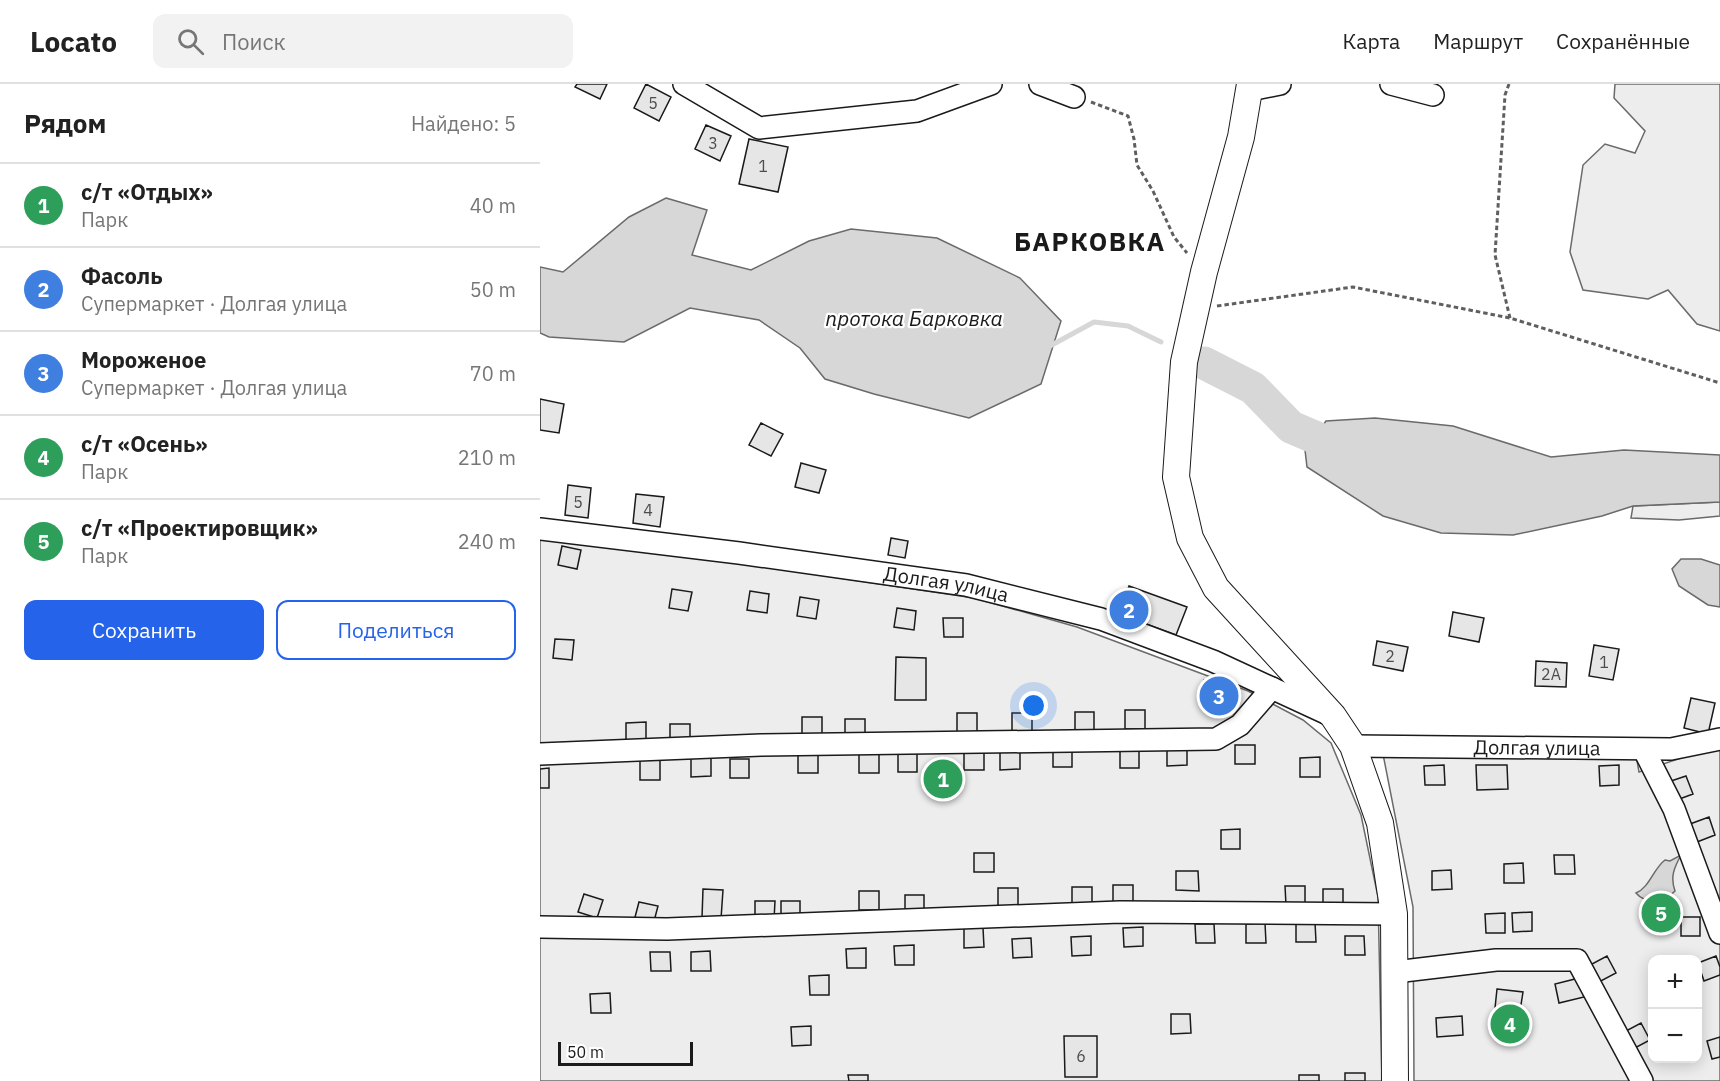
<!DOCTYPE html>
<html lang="ru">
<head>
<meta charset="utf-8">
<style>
  :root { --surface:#fff; --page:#f2f2f2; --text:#222; --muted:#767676; --line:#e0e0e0; --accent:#2563eb }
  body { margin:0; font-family:"IBM Plex Sans",sans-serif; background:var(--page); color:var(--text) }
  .controls { position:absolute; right:18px; bottom:18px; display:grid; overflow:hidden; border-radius:12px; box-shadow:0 3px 15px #0003 }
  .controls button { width:54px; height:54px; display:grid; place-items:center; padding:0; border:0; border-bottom:2px solid var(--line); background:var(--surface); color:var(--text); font:30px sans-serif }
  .scale { position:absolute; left:18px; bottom:15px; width:135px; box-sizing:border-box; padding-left:6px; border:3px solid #1a1a1a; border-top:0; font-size:16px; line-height:21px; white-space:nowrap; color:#1a1a1a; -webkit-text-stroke:4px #fff; paint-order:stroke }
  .you { position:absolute; left:494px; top:622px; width:21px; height:21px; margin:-15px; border:4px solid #fff; border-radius:50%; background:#1a73e8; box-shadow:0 0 0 9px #1a73e833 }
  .badge { display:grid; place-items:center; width:39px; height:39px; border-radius:50%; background:var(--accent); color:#fff; font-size:20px; font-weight:700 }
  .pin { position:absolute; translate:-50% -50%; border:3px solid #fff; box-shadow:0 2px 6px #0006 }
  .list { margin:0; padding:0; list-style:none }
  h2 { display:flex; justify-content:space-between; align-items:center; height:78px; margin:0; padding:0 24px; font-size:26px }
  h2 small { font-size:20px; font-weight:400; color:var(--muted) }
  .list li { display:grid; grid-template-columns:39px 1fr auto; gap:18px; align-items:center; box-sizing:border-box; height:84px; padding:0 24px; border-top:2px solid var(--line) }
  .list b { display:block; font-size:22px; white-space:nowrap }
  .list p { margin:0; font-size:20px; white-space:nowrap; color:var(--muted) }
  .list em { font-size:20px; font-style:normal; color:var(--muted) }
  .actions { display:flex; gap:12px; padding:18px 24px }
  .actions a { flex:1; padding:14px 0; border:2px solid var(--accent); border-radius:12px; text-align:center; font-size:21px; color:var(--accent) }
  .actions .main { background:var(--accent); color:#fff }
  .icon { flex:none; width:33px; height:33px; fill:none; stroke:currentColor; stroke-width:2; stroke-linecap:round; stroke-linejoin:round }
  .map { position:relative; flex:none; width:1180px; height:997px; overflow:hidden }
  header { display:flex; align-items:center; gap:36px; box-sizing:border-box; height:84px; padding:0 30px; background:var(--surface); border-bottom:2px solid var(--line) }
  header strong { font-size:28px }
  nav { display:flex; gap:33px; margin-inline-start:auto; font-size:21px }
  .search { width:420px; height:54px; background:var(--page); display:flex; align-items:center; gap:15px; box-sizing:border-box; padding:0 21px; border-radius:12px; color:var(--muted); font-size:22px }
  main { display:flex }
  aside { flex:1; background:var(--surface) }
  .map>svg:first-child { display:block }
  .built { fill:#ededed; stroke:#6a6a6a; stroke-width:1.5; fill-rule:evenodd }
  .water { fill:#d7d7d7; stroke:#6a6a6a; stroke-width:1.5 }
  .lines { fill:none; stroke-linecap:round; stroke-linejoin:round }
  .stream { stroke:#d7d7d7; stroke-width:5 }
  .river { stroke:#d7d7d7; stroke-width:33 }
  .building { fill:#e6e6e6; stroke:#1a1a1a; stroke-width:1.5 }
  .minor-casing { stroke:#1a1a1a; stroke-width:24 }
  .major-casing { stroke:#1a1a1a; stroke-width:28 }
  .path { stroke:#5f5f5f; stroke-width:3; stroke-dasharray:4.5 3; stroke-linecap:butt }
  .minor { stroke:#fff; stroke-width:21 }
  .major { stroke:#fff; stroke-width:26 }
  .labels { text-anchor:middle; stroke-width:4.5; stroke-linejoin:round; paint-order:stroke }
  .number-label { font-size:16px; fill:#4d4d4d }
  .street-label { font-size:20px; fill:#1a1a1a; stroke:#fff }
  .water-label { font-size:21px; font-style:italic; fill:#1a1a1a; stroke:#fff }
  .district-label { font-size:26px; font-weight:bold; letter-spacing:1.5px; fill:#1a1a1a; stroke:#fff }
</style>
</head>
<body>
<header>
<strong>Locato</strong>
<div class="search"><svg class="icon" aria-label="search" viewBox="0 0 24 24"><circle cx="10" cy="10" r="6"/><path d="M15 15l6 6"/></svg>Поиск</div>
<nav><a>Карта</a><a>Маршрут</a><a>Сохранённые</a></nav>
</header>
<main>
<aside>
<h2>Рядом<small>Найдено: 5</small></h2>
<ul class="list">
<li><span class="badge" style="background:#2e9e5b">1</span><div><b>с/т «Отдых»</b><p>Парк</p></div><em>40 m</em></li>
<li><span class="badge" style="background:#3f7fe0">2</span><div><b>Фасоль</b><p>Супермаркет · Долгая улица</p></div><em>50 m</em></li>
<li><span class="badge" style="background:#3f7fe0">3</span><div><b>Мороженое</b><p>Супермаркет · Долгая улица</p></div><em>70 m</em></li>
<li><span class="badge" style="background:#2e9e5b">4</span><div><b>с/т «Осень»</b><p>Парк</p></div><em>210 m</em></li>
<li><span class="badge" style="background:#2e9e5b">5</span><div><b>с/т «Проектировщик»</b><p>Парк</p></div><em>240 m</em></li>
</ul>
<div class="actions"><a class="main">Сохранить</a><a>Поделиться</a></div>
</aside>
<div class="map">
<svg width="1180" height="997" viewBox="0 0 1180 997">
  <rect width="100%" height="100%" fill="#fff"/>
  <!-- built -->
  <path class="built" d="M 1075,0 L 1180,0 L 1180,247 L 1157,240 L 1128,206 L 1108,215 L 1043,206 L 1030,168 L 1043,81 L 1065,60 L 1095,69 L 1105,47 L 1074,14 Z
    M 1180,418 L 1180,432 L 1139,436 L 1091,434 L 1093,422 Z
    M 0,454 L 191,478 L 434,514 L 537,543 L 708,607 L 763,636 L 791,659 L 821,731 L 838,813 L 842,997 L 0,997 Z
    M 1180,661 L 1180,997 L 874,997 L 873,823 L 842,665 L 1096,671 L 1099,688 ZM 1112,876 L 1158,876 L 1158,974 L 1112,974 Z"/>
  <!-- water -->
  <path class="water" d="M 126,114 L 167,126 L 152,171 L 211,186 L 269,157 L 311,145 L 397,154 L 480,194 L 521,237 L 501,300 L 429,334 L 334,310 L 285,295 L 260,264 L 219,236 L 150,224 L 84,258 L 9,253 L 0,249 L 0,183 L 23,188 L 89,133 Z
    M 835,334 L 913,342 L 1011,373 L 1084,366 L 1180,371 L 1180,418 L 1093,422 L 1062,432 L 973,451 L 901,449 L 843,432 L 767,383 L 765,366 L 786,337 Z
    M 1141,475 L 1161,475 L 1180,481 L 1180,523 L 1168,521 L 1139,502 L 1132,485 Z
    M 1141,771 C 1134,784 1130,793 1135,807 C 1126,817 1106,821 1096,809 C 1110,803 1113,785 1125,776 L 1130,777 Z"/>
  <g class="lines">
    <!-- stream -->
    <path class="stream" d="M 510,262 L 554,238 L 588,242 L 621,258"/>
    <!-- river -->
    <path class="river" d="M 664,279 L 713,304 L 751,343 L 786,358 L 818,369"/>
  </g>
  <!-- building -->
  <path class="building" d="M 37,0 L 67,0 L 60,15 L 35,3 Z
    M 106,0 L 131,13 L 119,37 L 94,24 Z
    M 166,41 L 191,52 L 180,77 L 155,65 Z
    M 209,55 L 248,63 L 238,108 L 199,100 Z
    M 0,315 L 24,320 L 19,349 L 0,346 Z
    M 221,339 L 243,350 L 231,372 L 209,361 Z
    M 261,379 L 286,386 L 279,409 L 255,403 Z
    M 28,401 L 51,404 L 48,434 L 25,431 Z
    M 96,410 L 124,413 L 120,443 L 93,439 Z
    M 351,454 L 368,457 L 365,474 L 348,471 Z
    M 22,462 L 41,466 L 37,485 L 18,481 Z
    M 589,502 L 647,523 L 636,551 L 579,530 Z
    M 132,505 L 152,508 L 148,527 L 129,524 Z
    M 210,507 L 229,510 L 227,529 L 207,526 Z
    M 260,513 L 279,516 L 276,535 L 257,532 Z
    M 357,524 L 376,527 L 374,546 L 354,543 Z
    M 913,528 L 944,534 L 939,558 L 909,552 Z
    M 403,534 L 423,534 L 423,553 L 404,553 Z
    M 15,555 L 34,556 L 32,576 L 13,574 Z
    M 837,557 L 868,563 L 863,587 L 833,581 Z
    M 1054,561 L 1079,565 L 1073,596 L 1049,592 Z
    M 356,573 L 386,574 L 386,616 L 355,616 Z
    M 996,577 L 1027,579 L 1026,603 L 995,602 Z
    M 664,596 L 697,610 L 690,626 L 658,611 Z
    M 1151,614 L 1175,619 L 1168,650 L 1144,644 Z
    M 585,626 L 605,626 L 605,645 L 585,645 Z
    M 535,628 L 554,628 L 554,647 L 535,647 Z
    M 417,629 L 437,629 L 437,648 L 417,648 Z
    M 472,629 L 492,629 L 492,648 L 472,648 Z
    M 262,633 L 282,633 L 282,653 L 262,653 Z
    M 305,635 L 325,635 L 325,654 L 305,654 Z
    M 106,638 L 106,658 L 86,658 L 86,639 Z
    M 130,640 L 150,640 L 150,659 L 130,659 Z
    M 695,661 L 715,661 L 715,680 L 695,680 Z
    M 627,662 L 647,662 L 647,681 L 627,682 Z
    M 513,664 L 532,664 L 532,683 L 513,683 Z
    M 580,664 L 599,664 L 599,684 L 580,684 Z
    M 424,666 L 444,667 L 444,686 L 424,686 Z
    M 460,666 L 480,666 L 480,685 L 460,686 Z
    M 319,669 L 339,669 L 339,689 L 319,689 Z
    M 358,669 L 377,669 L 377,688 L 358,688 Z
    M 258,670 L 278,670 L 278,689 L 258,689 Z
    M 151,673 L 171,673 L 171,692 L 151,693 Z
    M 780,673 L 780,693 L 760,693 L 760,674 Z
    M 190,675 L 209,675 L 209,694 L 190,694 Z
    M 100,676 L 120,676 L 120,696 L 100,696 Z
    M 904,681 L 905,701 L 885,701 L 884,682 Z
    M 936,681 L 967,681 L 968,705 L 937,706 Z
    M 1079,681 L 1079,701 L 1060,702 L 1059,682 Z
    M 9,684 L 9,704 L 0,704 L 0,685 Z
    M 1146,692 L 1153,710 L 1134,717 L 1128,698 Z
    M 1169,733 L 1175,751 L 1157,758 L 1150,740 Z
    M 700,745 L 700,765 L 681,765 L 681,746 Z
    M 434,769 L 454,769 L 454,788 L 434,788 Z
    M 1014,771 L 1034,771 L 1035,790 L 1015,790 Z
    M 983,779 L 984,799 L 964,799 L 964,780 Z
    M 911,786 L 912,805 L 892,806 L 892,787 Z
    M 636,787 L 658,787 L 659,807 L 636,806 Z
    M 573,801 L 593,801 L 593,820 L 573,821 Z
    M 745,802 L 765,802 L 765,821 L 746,821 Z
    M 532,803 L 552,803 L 552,822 L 532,822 Z
    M 458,804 L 478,804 L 478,823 L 458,823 Z
    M 163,805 L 183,806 L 181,835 L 162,834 Z
    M 783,805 L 803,805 L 803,824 L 783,825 Z
    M 319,807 L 339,807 L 339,826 L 319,826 Z
    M 44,810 L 63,816 L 57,834 L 38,828 Z
    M 365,811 L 384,811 L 384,831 L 365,831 Z
    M 215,817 L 235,817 L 234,836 L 215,836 Z
    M 241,817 L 260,817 L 260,836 L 241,836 Z
    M 99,818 L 118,822 L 113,841 L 94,837 Z
    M 992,828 L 992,847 L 973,848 L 972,829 Z
    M 965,829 L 965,849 L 946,849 L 945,830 Z
    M 1141,833 L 1160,833 L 1160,852 L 1141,852 Z
    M 775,838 L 776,858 L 756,858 L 756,839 Z
    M 725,839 L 726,859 L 706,859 L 706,840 Z
    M 655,840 L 674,840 L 675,859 L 656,859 Z
    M 603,843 L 603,862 L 584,863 L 583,844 Z
    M 424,844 L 443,844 L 444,863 L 424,864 Z
    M 551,852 L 551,871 L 532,872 L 531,853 Z
    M 805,852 L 824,852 L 825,871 L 805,871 Z
    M 491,854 L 492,873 L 473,874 L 472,855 Z
    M 374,861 L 374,881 L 355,881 L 354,862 Z
    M 326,864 L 326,884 L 307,884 L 306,865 Z
    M 170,867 L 171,887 L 151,887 L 151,868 Z
    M 110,868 L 130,868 L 131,887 L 111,887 Z
    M 1067,872 L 1076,889 L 1059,898 L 1050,881 Z
    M 1176,872 L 1180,883 L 1180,891 L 1164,897 L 1158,879 Z
    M 289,891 L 289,911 L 270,911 L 269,892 Z
    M 1039,894 L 1044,913 L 1019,919 L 1015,900 Z
    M 957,905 L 983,908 L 980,927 L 955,924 Z
    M 70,909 L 71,929 L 51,929 L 50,910 Z
    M 631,930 L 650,930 L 651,949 L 631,950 Z
    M 922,932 L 923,951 L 897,953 L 896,934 Z
    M 1101,939 L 1110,956 L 1093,965 L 1084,948 Z
    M 271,942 L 271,961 L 252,962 L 251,943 Z
    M 524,952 L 557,952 L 557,993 L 525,993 Z
    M 1180,953 L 1180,973 L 1172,975 L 1167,957 Z
    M 805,989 L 825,989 L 825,997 L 805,997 Z
    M 308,991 L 328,991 L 328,997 L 309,997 Z
    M 759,991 L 779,991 L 779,997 L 759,997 Z"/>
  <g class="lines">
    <!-- minor casing -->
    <g class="minor-casing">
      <g id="minor">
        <path d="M 144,0 L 219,44 L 377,27 L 451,0"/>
        <path d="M 500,0 L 534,13"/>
        <path d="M 851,0 L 893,11"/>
        <path d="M 710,6 L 740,0"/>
        <path id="s1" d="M 0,445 L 199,469 L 426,501 L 561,535 L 673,577 L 788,630"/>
        <path id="s2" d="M 813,662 L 1131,665 L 1180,655"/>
        <path d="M 1104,666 L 1134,725 L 1180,849"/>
        <path d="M 0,670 L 221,661 L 676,655 L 700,641 L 732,604"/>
        <path d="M 0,843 L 127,845 L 580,828 L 854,830"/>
        <path d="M 855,888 L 956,876 L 1037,876 L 1102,997"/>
      </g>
    </g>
    <!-- major casing -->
    <g class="major-casing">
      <path id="major" d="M 710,0 L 701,53 L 664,188 L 644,278 L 636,393 L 650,454 L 676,504 L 793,632 L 813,662 L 840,739 L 854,830 L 855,997"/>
    </g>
    <!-- path -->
    <path class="path" d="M 969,0 L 965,11 L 955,171 L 970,234
      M 551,18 L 588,32 L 594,55 L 597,81 L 613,107 L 634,153 L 647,169
      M 677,222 L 813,203 L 970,234 L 1180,299"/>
    <!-- minor -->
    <use href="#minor" class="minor"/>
    <!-- major -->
    <use href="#major" class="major"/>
  </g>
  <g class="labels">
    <!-- number labels -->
    <g class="number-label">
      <text x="113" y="25">5</text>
      <text x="173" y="65">3</text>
      <text x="223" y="88">1</text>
      <text x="38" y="424">5</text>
      <text x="108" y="432">4</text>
      <text x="850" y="578">2</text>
      <text x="1064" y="584">1</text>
      <text x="1011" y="596">2А</text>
      <text x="541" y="978">6</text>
    </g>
    <!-- street labels -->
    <g class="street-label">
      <text dy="7" stroke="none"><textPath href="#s1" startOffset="410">Долгая улица</textPath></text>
      <text dy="7" stroke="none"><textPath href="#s2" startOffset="184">Долгая улица</textPath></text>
    </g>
    <!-- water labels -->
    <g class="water-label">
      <text x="374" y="242">протока Барковка</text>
    </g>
    <!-- district labels -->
    <g class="district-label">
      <text x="550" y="167">БАРКОВКА</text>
    </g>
  </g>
</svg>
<div class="controls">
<button>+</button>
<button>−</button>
</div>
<div class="scale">50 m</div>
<div class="you"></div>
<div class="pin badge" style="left:403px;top:695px;background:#2e9e5b">1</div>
<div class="pin badge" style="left:589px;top:526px;background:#3f7fe0">2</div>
<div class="pin badge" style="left:679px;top:612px;background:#3f7fe0">3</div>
<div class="pin badge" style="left:970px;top:940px;background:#2e9e5b">4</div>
<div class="pin badge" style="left:1121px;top:829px;background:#2e9e5b">5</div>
</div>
</main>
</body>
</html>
